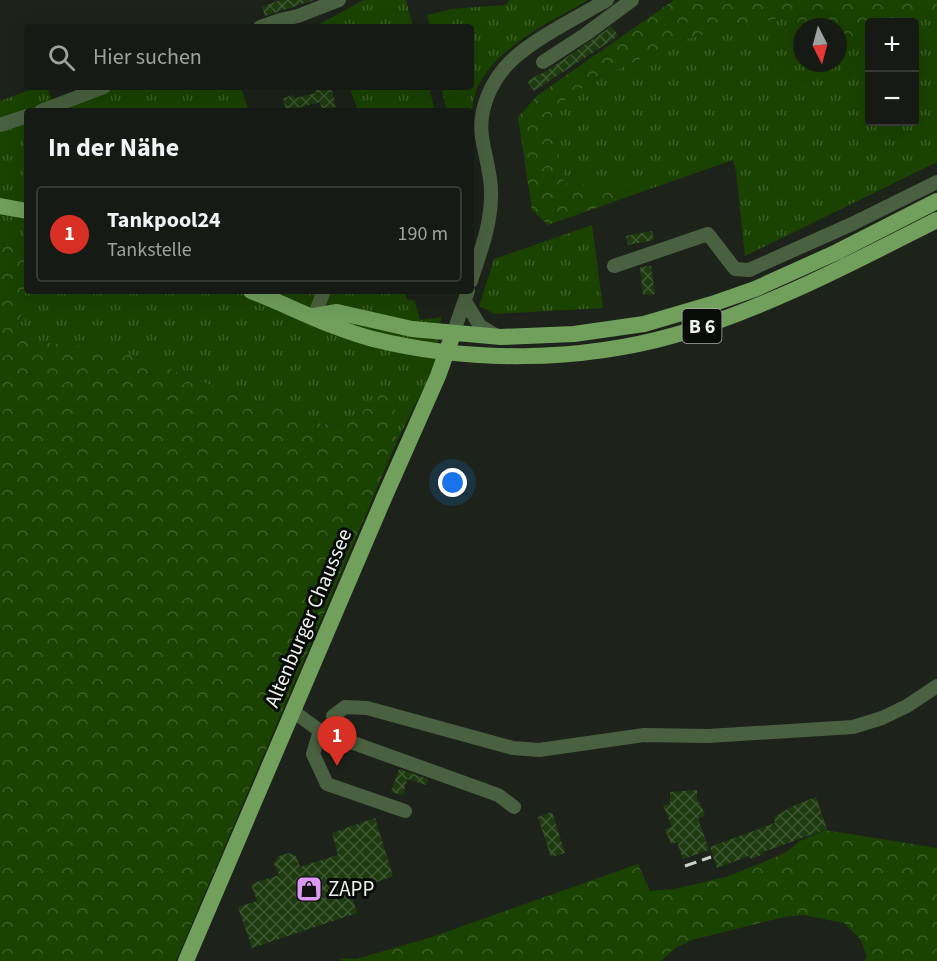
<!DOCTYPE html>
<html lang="de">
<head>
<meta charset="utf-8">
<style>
  :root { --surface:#161a14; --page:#232722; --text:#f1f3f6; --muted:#9ea1a0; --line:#353834; --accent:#d93025 }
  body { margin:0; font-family:"Source Sans 3",sans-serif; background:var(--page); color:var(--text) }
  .controls { position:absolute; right:18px; top:18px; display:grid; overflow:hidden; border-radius:6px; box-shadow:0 6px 24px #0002 }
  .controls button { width:54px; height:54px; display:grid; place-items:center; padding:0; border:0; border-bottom:2px solid var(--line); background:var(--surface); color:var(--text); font:30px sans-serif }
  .compass { position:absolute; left:793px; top:18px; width:54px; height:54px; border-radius:50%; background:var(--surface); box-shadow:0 6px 24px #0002; rotate:174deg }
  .you { position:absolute; left:453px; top:483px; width:21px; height:21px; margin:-15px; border:4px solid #fff; border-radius:50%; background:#1a73e8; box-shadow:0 0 0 9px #1a73e833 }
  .badge { display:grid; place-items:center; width:39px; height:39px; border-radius:50%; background:var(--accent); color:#fff; font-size:20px; font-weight:700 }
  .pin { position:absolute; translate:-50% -50px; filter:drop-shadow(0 2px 3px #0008) }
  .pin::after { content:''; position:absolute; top:32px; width:21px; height:18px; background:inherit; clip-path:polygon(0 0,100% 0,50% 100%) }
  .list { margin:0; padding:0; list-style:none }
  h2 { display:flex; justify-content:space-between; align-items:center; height:78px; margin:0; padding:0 24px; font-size:26px }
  h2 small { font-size:20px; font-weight:400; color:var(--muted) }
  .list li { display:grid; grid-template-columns:39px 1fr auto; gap:18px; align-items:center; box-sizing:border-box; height:96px; margin:0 12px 12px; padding:0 12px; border:2px solid var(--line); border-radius:6px }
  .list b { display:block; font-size:22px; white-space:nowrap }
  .list p { margin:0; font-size:20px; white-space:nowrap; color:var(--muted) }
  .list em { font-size:20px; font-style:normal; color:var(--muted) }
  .icon { flex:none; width:33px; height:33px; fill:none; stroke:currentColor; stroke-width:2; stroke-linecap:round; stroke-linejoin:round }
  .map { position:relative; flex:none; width:937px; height:961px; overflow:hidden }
  .search { position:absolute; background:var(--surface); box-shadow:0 6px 24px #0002; left:24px; top:24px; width:450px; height:66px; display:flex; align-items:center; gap:15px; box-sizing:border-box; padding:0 21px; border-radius:6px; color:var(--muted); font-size:22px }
  .panel { position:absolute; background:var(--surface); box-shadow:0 6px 24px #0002; left:24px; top:108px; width:450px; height:186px; border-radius:6px }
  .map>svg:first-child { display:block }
  .grass { fill:url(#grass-tufts) }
  .forest { fill:url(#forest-crowns) }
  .building { fill:url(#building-cross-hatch) }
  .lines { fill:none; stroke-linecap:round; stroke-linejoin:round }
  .minor { stroke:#496140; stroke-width:14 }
  .major { stroke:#70a05c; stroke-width:16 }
  .rail { stroke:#ced3cc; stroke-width:3; stroke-dasharray:12 6; stroke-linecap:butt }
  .labels { text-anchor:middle; stroke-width:6; stroke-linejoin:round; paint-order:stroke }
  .shield { fill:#090b08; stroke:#a9ada8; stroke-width:1.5 }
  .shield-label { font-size:20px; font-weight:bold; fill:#eef2ec }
  .street-label { font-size:21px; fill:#eef2ec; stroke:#090b08 }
  .poi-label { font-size:21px; fill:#eef2ec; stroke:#090b08; text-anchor:start }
</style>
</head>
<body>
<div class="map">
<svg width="937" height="961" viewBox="0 0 937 961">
  <defs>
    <pattern id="grass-tufts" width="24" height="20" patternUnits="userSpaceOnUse" patternTransform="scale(1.5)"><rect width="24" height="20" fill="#1a4301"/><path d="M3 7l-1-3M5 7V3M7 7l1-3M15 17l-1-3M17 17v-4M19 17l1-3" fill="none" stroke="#3c5f26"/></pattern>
    <pattern id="forest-crowns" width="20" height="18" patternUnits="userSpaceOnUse" patternTransform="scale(1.5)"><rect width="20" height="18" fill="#1a4301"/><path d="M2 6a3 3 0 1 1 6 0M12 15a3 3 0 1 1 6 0" fill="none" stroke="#3c5f26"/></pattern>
    <pattern id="building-cross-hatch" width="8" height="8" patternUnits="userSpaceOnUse" patternTransform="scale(1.5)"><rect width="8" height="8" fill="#1e3b10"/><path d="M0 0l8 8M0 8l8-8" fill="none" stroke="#3f5833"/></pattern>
  </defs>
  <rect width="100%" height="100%" fill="#1d231a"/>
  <!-- grass -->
  <path class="grass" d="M 364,0 L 406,0 L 413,27 L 314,27 Z
    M 510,0 L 588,0 C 549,23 500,44 478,86 C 472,98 472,113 471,127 L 471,111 L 447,111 L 441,87 L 471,87 L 471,27 L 430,27 L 427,15 L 452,9 L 505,5 Z
    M 937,12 L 937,162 L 745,256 L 736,172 L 733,160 L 630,196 L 633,183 L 594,187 L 564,183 L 551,110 L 595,79 L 689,38 L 784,17 L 809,27 L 802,27 L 802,63 L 838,63 L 838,38 L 852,43 L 869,37 L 870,122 L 914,122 L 914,22 L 908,22 Z
    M 38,87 L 48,87 L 55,111 L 27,111 L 27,251 L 0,243 L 0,101 Z
    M 117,87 L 241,87 L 249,111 L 56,111 Z
    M 349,87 L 429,87 L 435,111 L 357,111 L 358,110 Z
    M 592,225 L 603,308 L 495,314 L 479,306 L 494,259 Z
    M 27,284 L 27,291 L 405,291 L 407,299 L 415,301 L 420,320 L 441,317 L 435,365 L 397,441 L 392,421 L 398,400 L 353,418 L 342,425 L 322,424 L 190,378 L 143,357 L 17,340 Z"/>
  <!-- forest -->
  <path class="forest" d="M 674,0 L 937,0 L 937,12 L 908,22 L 870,22 L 869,37 L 852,43 L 838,38 L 838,27 L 809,27 L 784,17 L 689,38 L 595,79 L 551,110 L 564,183 L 594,187 L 634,183 L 630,196 L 548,225 L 532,210 L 518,117 L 538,95 Z
    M 0,243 L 27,251 L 27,284 L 17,340 L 91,347 L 143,357 L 190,378 L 322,424 L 343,425 L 387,388 L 398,400 L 392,421 L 397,441 L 176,961 L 0,961 Z
    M 825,830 L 937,848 L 937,961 L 864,961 L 867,957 L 861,940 L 844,923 L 803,915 L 784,917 L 692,940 L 675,948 L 661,961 L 342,961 L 340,958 L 356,959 L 432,937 L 638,864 L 650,891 L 675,889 L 729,876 L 785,853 L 800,841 Z"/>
  <!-- building -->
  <path class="building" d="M 280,0 L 314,0 L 265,16 L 262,7 Z
    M 612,26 L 618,36 L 534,91 L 527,81 L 548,70 Z
    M 315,87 L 331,87 L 336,107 L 322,110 L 320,102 L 286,111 L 283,98 L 293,95 L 295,98 L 316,93 Z
    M 652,231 L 654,240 L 628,245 L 626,236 Z
    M 651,266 L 655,294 L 643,295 L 640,267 Z
    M 399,769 L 428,779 L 426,785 L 407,779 L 403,795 L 391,792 Z
    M 697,790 L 697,802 L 700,802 L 705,816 L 698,818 L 709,850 L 683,859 L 677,842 L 671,844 L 665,829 L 672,827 L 663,805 L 670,804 L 670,792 Z
    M 816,797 L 827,829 L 763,852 L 764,854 L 751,859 L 749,856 L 717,868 L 710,847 L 775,823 L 774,817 L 793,806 Z
    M 552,812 L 565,853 L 551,857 L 538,817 Z
    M 375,818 L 393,876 L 366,886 L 368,891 L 352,896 L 357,913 L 252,948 L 238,907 L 257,901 L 251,884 L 279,875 L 274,864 L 279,856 L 289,853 L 296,856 L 300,867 L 338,855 L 332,833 Z"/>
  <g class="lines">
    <!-- minor -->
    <path class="minor" d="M 260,27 L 280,20 L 298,16 L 339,0
      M 543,62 L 586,34 L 632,0
      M 41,111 L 104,87
      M 0,125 L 27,116
      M 614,266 L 708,234 L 735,269 L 749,270 L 852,224 L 937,182
      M 471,281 C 480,253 491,225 491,196 C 492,176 485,157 482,137 C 478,110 491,81 510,62 C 533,39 578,17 607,0
      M 465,301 L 480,326 L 497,336
      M 314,316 L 324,291
      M 453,334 L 468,291
      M 293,711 L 320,731 L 313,754 L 327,784 L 405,811
      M 333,716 L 345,707 L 367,708 L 513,748 L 539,750 L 644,735 L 708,736 L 853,727 L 882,718 L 907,706 L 937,686
      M 320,731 L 498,795 L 514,807"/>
    <!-- major -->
    <path class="major" d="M 0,206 L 27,211
      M 251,291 C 292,307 331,328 373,339 C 469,363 580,362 675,335 C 767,308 852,263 937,220
      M 314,316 L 337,312 L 412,329 L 501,337 L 574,334 L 644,324 L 712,304 L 755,289 L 837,252 L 937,201
      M 186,961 L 384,498 L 438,376 L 453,334"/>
    <!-- rail -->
    <path class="rail" d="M 685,866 L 711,857"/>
  </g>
  <!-- icons -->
  <defs>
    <g id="shop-square" transform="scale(1.35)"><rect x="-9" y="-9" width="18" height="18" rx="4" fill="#dc99f4" stroke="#090b08"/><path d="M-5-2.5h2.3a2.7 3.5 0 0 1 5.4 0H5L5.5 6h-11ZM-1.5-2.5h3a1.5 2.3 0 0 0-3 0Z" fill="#111"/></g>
  </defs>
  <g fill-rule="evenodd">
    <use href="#shop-square" x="309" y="889"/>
  </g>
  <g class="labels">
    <!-- shield labels -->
    <rect class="shield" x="682.5" y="309" width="39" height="34" rx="4.5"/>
    <g class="shield-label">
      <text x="702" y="333">B 6</text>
    </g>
    <!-- street labels -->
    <g class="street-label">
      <text transform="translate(308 618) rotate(-67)" y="7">Altenburger Chaussee</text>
    </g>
    <!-- poi labels -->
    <g class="poi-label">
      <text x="328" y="896">ZAPP</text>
    </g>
  </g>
</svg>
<div class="controls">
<button>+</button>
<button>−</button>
</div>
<svg class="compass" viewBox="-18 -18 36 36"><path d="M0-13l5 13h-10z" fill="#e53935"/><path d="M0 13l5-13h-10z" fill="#9ea1a0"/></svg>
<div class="you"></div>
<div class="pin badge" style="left:337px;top:766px">1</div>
<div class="search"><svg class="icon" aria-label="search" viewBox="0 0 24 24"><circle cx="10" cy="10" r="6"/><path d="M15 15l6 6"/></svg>Hier suchen</div>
<section class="panel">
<h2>In der Nähe<small></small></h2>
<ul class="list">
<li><span class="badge">1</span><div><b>Tankpool24</b><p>Tankstelle</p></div><em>190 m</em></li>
</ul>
</section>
</div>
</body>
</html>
